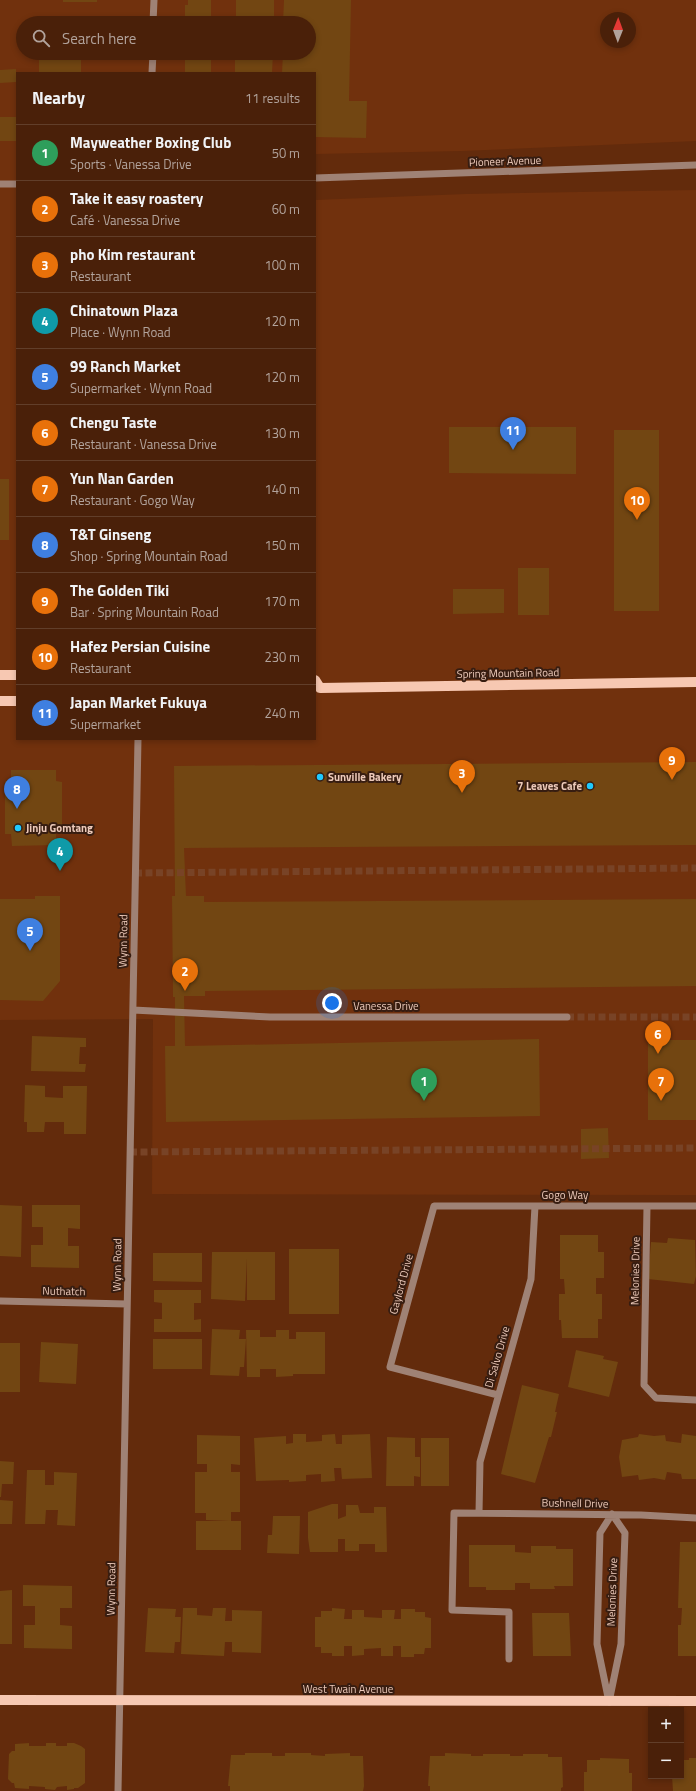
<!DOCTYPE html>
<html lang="en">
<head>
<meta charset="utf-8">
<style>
  :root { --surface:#4a2009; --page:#542d17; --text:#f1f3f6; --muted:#b2a39c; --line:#613e2a; --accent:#8bbbb9 }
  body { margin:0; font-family:"Titillium Web",sans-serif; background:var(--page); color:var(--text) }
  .controls { position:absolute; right:12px; bottom:12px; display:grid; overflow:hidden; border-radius:0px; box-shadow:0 2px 6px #0003 }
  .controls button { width:36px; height:36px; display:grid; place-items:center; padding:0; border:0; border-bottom:1px solid var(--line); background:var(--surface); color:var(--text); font:20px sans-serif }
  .compass { position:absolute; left:600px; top:12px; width:36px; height:36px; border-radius:50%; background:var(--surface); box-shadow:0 2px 6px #0003; rotate:1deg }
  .you { position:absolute; left:332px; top:1003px; width:14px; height:14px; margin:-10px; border:3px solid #fff; border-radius:50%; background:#1a73e8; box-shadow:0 0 0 6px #1a73e833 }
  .badge { display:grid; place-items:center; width:26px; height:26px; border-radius:50%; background:var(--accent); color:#fff; font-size:13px; font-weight:700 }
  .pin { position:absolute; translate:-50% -33px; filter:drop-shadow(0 1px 2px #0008) }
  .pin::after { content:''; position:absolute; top:21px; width:14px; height:12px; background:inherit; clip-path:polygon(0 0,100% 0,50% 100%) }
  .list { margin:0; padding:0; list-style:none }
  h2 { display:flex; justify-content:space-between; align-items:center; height:52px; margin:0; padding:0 16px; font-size:17px }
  h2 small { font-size:13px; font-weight:400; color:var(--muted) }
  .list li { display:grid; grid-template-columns:26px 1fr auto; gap:12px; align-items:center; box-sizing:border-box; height:56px; padding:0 16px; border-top:1px solid var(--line) }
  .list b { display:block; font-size:15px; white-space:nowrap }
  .list p { margin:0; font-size:13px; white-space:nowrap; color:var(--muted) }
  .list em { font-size:13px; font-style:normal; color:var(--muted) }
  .icon { flex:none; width:22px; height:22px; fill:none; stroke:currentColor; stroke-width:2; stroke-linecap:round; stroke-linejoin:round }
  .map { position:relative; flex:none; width:696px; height:1791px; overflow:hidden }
  .search { position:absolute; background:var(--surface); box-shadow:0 2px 6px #0003; left:16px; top:16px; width:300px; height:44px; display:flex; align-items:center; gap:10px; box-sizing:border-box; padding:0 14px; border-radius:22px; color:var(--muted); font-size:15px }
  .panel { position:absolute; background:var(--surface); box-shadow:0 2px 6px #0003; left:16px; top:72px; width:300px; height:668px; border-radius:0px }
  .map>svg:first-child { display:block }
  .built { fill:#71310d; fill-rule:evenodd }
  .building { fill:#724612 }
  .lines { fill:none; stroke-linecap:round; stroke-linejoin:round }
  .minor-tunnel { stroke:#784326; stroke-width:7; stroke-dasharray:7 3.5; stroke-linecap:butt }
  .minor { stroke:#9f8275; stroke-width:7 }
  .major { stroke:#f7c8b2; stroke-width:10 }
  .poi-dot { fill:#1fc9fd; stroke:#371d11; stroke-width:1.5 }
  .labels { text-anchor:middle; stroke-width:4; stroke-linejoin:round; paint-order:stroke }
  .street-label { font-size:11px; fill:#edcaba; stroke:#371d11 }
  .poi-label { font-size:11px; font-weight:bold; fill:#edcaba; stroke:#371d11; text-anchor:start }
</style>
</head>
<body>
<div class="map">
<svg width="696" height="1791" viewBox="0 0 696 1791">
  <rect width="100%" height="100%" fill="#632b0c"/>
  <!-- built -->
  <path class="built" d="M 0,0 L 696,0 L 696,141 L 462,151 L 315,154 L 315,73 L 17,73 L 17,739 L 315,739 L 315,200 L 466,194 L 696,190 L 696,1195 L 152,1194 L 153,1019 L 0,1020 ZM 606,18 L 630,18 L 630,42 L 606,42 ZM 23,23 L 309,23 L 309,53 L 23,53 Z"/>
  <!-- building -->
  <path class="building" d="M 63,0 L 97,0 L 97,2 L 63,2 Z
    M 188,0 L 211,0 L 211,23 L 185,23 L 185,5 L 188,5 Z
    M 236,0 L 274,0 L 274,23 L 236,23 Z
    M 284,0 L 351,0 L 349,101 L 367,101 L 366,138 L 315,137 L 315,73 L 282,73 L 283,53 L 309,53 L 309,23 L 283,23 Z
    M 39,53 L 81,53 L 81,73 L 39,73 Z
    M 185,53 L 211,53 L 211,72 L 185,72 Z
    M 235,53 L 273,53 L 272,73 L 235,73 Z
    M 16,69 L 16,82 L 0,83 L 0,70 Z
    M 0,117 L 17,117 L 17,141 L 0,141 Z
    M 449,427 L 576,427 L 576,474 L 449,473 Z
    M 614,430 L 659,430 L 659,611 L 614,611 Z
    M 0,479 L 9,479 L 9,540 L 0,540 Z
    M 518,568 L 549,568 L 549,615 L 518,615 Z
    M 453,589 L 504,589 L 504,613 L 453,614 Z
    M 696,762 L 696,845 L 184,848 L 186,896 L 204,896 L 204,902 L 696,899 L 696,986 L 205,991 L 205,996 L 184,996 L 185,1046 L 539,1039 L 540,1116 L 166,1122 L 165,1046 L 175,1046 L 175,997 L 173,997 L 172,896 L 175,896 L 174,766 Z
    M 11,770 L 56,770 L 56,781 L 62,782 L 62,832 L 56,832 L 56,845 L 12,846 L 11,834 L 5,834 L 5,781 L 11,781 Z
    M 35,896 L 60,896 L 60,981 L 43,1001 L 0,1000 L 0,899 L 35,899 Z
    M 32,1036 L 86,1038 L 86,1047 L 80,1047 L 79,1064 L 86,1064 L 85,1072 L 31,1071 Z
    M 648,1040 L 696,1040 L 696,1120 L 648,1120 Z
    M 25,1085 L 45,1086 L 45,1097 L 63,1098 L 63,1086 L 87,1086 L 86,1134 L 64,1134 L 64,1122 L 45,1122 L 44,1132 L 27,1132 L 27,1122 L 24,1122 Z
    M 608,1128 L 609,1158 L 581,1159 L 581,1129 Z
    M 0,1205 L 22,1206 L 21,1257 L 0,1256 Z
    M 32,1205 L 80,1205 L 80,1229 L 68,1228 L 68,1246 L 79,1246 L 79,1268 L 31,1267 L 31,1245 L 43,1245 L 43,1227 L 32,1227 Z
    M 560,1235 L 598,1235 L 598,1252 L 604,1252 L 604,1278 L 596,1278 L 596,1294 L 602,1294 L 602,1319 L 598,1319 L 598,1338 L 562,1338 L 561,1320 L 559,1320 L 559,1294 L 565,1294 L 564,1279 L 560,1279 Z
    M 668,1238 L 695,1240 L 696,1276 L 694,1284 L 648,1279 L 651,1242 L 667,1243 Z
    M 289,1249 L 339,1249 L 339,1314 L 289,1314 Z
    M 212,1252 L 275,1252 L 275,1300 L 247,1300 L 247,1258 L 245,1301 L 211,1299 Z
    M 153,1253 L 202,1253 L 202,1282 L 153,1281 Z
    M 154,1290 L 201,1290 L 201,1303 L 194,1303 L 194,1320 L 201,1319 L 201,1332 L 154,1332 L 154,1319 L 162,1319 L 162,1303 L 154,1302 Z
    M 212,1329 L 240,1330 L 239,1339 L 246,1339 L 244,1367 L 240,1367 L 239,1376 L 210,1375 Z
    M 246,1330 L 260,1330 L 260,1337 L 276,1337 L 276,1330 L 289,1330 L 289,1339 L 296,1339 L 296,1332 L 325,1332 L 325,1374 L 293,1374 L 293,1376 L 276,1377 L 276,1369 L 260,1369 L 260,1377 L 247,1377 Z
    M 153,1339 L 202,1339 L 202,1369 L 153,1369 Z
    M 41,1342 L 78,1344 L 76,1384 L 39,1382 Z
    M 0,1343 L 20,1343 L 20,1392 L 0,1392 Z
    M 576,1350 L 604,1356 L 603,1359 L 618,1362 L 609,1397 L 568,1387 Z
    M 522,1385 L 559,1394 L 555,1412 L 557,1412 L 551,1437 L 549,1437 L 535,1483 L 501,1474 Z
    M 293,1434 L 306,1434 L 306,1442 L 322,1441 L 322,1435 L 335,1434 L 336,1444 L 342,1444 L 342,1435 L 370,1434 L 372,1478 L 342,1479 L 341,1468 L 334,1468 L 335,1481 L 321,1482 L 321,1474 L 306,1475 L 306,1481 L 289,1482 L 289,1480 L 256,1481 L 254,1438 L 286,1436 L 286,1444 L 293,1443 Z
    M 639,1434 L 654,1436 L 665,1435 L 666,1441 L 681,1443 L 682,1434 L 696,1436 L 696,1479 L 682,1479 L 681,1474 L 667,1472 L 665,1480 L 654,1478 L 639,1480 L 638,1475 L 622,1477 L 619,1457 L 622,1440 L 638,1437 Z
    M 197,1435 L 240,1436 L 240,1465 L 231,1464 L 231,1472 L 240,1472 L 240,1512 L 231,1512 L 231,1521 L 206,1520 L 206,1513 L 195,1513 L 195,1472 L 207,1472 L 207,1464 L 197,1464 Z
    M 387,1437 L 415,1438 L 415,1457 L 420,1457 L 420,1477 L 414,1476 L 414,1486 L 386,1486 Z
    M 421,1438 L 449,1438 L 449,1486 L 421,1486 Z
    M 0,1461 L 14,1462 L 13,1484 L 2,1484 L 1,1497 L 0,1497 Z
    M 27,1470 L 45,1470 L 45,1485 L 54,1485 L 54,1472 L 77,1473 L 75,1526 L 57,1525 L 58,1510 L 46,1510 L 45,1524 L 25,1524 Z
    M 0,1500 L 13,1501 L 12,1524 L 0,1524 Z
    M 332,1504 L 338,1504 L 338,1519 L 346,1516 L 346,1505 L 358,1505 L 360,1513 L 374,1513 L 374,1507 L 386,1507 L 387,1552 L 375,1552 L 375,1544 L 359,1544 L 359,1551 L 345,1551 L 345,1539 L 338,1539 L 338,1552 L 310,1552 L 308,1538 L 308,1512 Z
    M 273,1516 L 300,1516 L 299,1554 L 267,1553 L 268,1535 L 272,1535 Z
    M 196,1521 L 241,1521 L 241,1550 L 196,1550 Z
    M 680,1542 L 696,1542 L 696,1656 L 678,1656 L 678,1625 L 681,1625 L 682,1608 L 678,1608 Z
    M 469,1545 L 515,1545 L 515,1552 L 531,1553 L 531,1546 L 556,1546 L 556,1549 L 573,1549 L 573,1586 L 554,1586 L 555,1589 L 530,1589 L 530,1583 L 515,1583 L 515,1590 L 486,1590 L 486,1587 L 469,1587 Z
    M 23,1585 L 72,1586 L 72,1608 L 60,1608 L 60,1625 L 72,1626 L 72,1649 L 24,1648 L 24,1625 L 35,1625 L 35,1606 L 23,1606 Z
    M 12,1590 L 12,1644 L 0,1644 L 0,1591 Z
    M 148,1608 L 176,1609 L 175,1617 L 181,1617 L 180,1642 L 175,1642 L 174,1653 L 145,1652 Z
    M 183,1608 L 197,1608 L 197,1615 L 212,1616 L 213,1608 L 226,1608 L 225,1621 L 232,1621 L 232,1610 L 262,1611 L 261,1653 L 232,1652 L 232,1642 L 225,1642 L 224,1656 L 181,1654 Z
    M 332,1608 L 345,1609 L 344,1619 L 352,1619 L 352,1610 L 364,1610 L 364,1617 L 382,1618 L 382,1610 L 395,1610 L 394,1619 L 401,1619 L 401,1609 L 415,1609 L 415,1612 L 425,1612 L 425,1617 L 431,1618 L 431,1648 L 425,1648 L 424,1654 L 414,1654 L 414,1657 L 401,1657 L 401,1646 L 393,1646 L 393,1656 L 381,1656 L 381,1648 L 364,1649 L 364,1655 L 352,1656 L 352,1646 L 344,1646 L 344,1656 L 332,1656 L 332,1653 L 321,1653 L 321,1647 L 315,1647 L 315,1617 L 321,1617 L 321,1611 L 332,1611 Z
    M 532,1613 L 569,1613 L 571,1656 L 533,1656 Z
    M 29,1743 L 29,1746 L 46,1746 L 46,1743 L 56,1743 L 56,1746 L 67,1746 L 67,1743 L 74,1743 L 81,1746 L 85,1749 L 85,1783 L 78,1788 L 74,1788 L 74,1789 L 67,1790 L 67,1786 L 57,1787 L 55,1790 L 45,1789 L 45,1787 L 29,1786 L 29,1789 L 15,1788 L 14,1783 L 12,1783 L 8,1779 L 9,1754 L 12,1751 L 15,1751 L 15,1744 Z
    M 245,1753 L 272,1753 L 272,1756 L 285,1756 L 285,1753 L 311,1753 L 311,1755 L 325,1756 L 325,1754 L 350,1753 L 350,1756 L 363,1756 L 364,1786 L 363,1791 L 230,1791 L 230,1786 L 228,1786 L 231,1755 L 245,1755 Z
    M 445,1753 L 471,1754 L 471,1756 L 483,1756 L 483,1754 L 510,1754 L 510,1756 L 523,1756 L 523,1754 L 548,1754 L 548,1757 L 562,1757 L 563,1787 L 561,1788 L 561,1791 L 430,1791 L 430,1786 L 428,1786 L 430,1756 L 445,1756 Z
    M 600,1758 L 629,1759 L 629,1773 L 632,1773 L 632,1791 L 584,1791 L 584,1772 L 587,1772 L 587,1760 L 600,1760 Z
    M 689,1758 L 696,1758 L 696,1791 L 673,1791 L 672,1776 L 681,1776 L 681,1760 L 689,1760 Z"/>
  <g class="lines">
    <!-- minor-tunnel -->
    <path class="minor-tunnel" d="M 135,873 L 696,868
      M 567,1017 L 696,1017
      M 130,1152 L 696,1148"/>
    <!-- minor -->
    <path class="minor" d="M 153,23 L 154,0
      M 152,73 L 153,53
      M 315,178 L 696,165
      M 0,184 L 17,184
      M 133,1010 L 270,1017 L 567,1017
      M 647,1206 L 644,1385 L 656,1398 L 696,1400
      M 0,1301 L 127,1304
      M 498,1395 L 390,1367 L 434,1206 L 696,1206
      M 479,1513 L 480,1462 L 531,1279 L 535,1206
      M 612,1514 L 625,1533 L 621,1644 L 609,1702 L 597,1644 L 600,1533 Z
      M 509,1659 L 509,1612 L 452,1610 L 454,1513 L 641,1515 L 696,1518
      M 118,1791 L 138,739"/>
    <!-- major -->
    <path class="major" d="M 0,675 L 17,675
      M 315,680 L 320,688
      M 320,688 L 696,682
      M 0,701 L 17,701
      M 0,1700 L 696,1701"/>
  </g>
  <!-- markers -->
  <g class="poi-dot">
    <circle cx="320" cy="777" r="4"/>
    <circle cx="590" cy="786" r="4"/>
    <circle cx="18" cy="828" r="4"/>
  </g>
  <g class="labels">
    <!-- street labels -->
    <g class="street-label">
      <text transform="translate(505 161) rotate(-2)" y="4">Pioneer Avenue</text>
      <text transform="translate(508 673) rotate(-1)" y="4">Spring Mountain Road</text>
      <text transform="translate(123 941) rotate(-89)" y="4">Wynn Road</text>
      <text x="386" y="1010">Vanessa Drive</text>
      <text x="565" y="1199">Gogo Way</text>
      <text transform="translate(117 1265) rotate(-89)" y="4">Wynn Road</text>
      <text transform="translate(635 1271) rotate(-89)" y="4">Melonies Drive</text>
      <text transform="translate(401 1284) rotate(-75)" y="4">Gaylord Drive</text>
      <text transform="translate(64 1291) rotate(1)" y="4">Nuthatch</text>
      <text transform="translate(497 1357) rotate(-74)" y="4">Di Salvo Drive</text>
      <text transform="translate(575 1503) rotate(1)" y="4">Bushnell Drive</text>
      <text transform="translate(111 1589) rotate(-89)" y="4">Wynn Road</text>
      <text transform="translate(612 1592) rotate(-88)" y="4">Melonies Drive</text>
      <text x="348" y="1693">West Twain Avenue</text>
    </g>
    <!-- poi labels -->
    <g class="poi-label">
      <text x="328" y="781">Sunville Bakery</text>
      <text x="582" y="790" text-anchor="end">7 Leaves Cafe</text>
      <text x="26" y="832">Jinju Gomtang</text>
    </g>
  </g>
</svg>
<div class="controls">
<button>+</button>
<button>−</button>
</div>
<svg class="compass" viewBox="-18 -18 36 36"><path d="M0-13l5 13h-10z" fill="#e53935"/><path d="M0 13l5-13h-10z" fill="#b2a39c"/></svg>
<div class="you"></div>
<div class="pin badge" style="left:424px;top:1101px;background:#2e9e5b">1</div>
<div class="pin badge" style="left:185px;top:991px;background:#e8710a">2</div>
<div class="pin badge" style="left:462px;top:793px;background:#e8710a">3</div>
<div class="pin badge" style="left:60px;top:871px;background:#0f9aa8">4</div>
<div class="pin badge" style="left:30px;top:951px;background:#3f7fe0">5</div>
<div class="pin badge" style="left:658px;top:1054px;background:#e8710a">6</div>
<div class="pin badge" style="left:661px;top:1101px;background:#e8710a">7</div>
<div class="pin badge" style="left:17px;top:809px;background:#3f7fe0">8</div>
<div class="pin badge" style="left:672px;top:780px;background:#e8710a">9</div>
<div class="pin badge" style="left:637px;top:520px;background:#e8710a">10</div>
<div class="pin badge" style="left:513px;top:450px;background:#3f7fe0">11</div>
<div class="search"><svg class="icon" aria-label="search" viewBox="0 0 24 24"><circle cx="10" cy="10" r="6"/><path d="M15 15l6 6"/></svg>Search here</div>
<section class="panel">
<h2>Nearby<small>11 results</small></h2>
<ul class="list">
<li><span class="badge" style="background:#2e9e5b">1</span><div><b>Mayweather Boxing Club</b><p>Sports · Vanessa Drive</p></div><em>50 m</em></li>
<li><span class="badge" style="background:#e8710a">2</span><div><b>Take it easy roastery</b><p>Café · Vanessa Drive</p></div><em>60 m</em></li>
<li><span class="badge" style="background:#e8710a">3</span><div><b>pho Kim restaurant</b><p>Restaurant</p></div><em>100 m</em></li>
<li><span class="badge" style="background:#0f9aa8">4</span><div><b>Chinatown Plaza</b><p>Place · Wynn Road</p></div><em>120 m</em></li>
<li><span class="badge" style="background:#3f7fe0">5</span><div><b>99 Ranch Market</b><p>Supermarket · Wynn Road</p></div><em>120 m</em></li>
<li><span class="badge" style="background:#e8710a">6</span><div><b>Chengu Taste</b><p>Restaurant · Vanessa Drive</p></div><em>130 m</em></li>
<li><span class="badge" style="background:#e8710a">7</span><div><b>Yun Nan Garden</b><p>Restaurant · Gogo Way</p></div><em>140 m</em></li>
<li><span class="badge" style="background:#3f7fe0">8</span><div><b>T&amp;T Ginseng</b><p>Shop · Spring Mountain Road</p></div><em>150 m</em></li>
<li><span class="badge" style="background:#e8710a">9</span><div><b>The Golden Tiki</b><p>Bar · Spring Mountain Road</p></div><em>170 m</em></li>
<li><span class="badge" style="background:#e8710a">10</span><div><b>Hafez Persian Cuisine</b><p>Restaurant</p></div><em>230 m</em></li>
<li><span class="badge" style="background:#3f7fe0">11</span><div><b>Japan Market Fukuya</b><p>Supermarket</p></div><em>240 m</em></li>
</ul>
</section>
</div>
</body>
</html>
